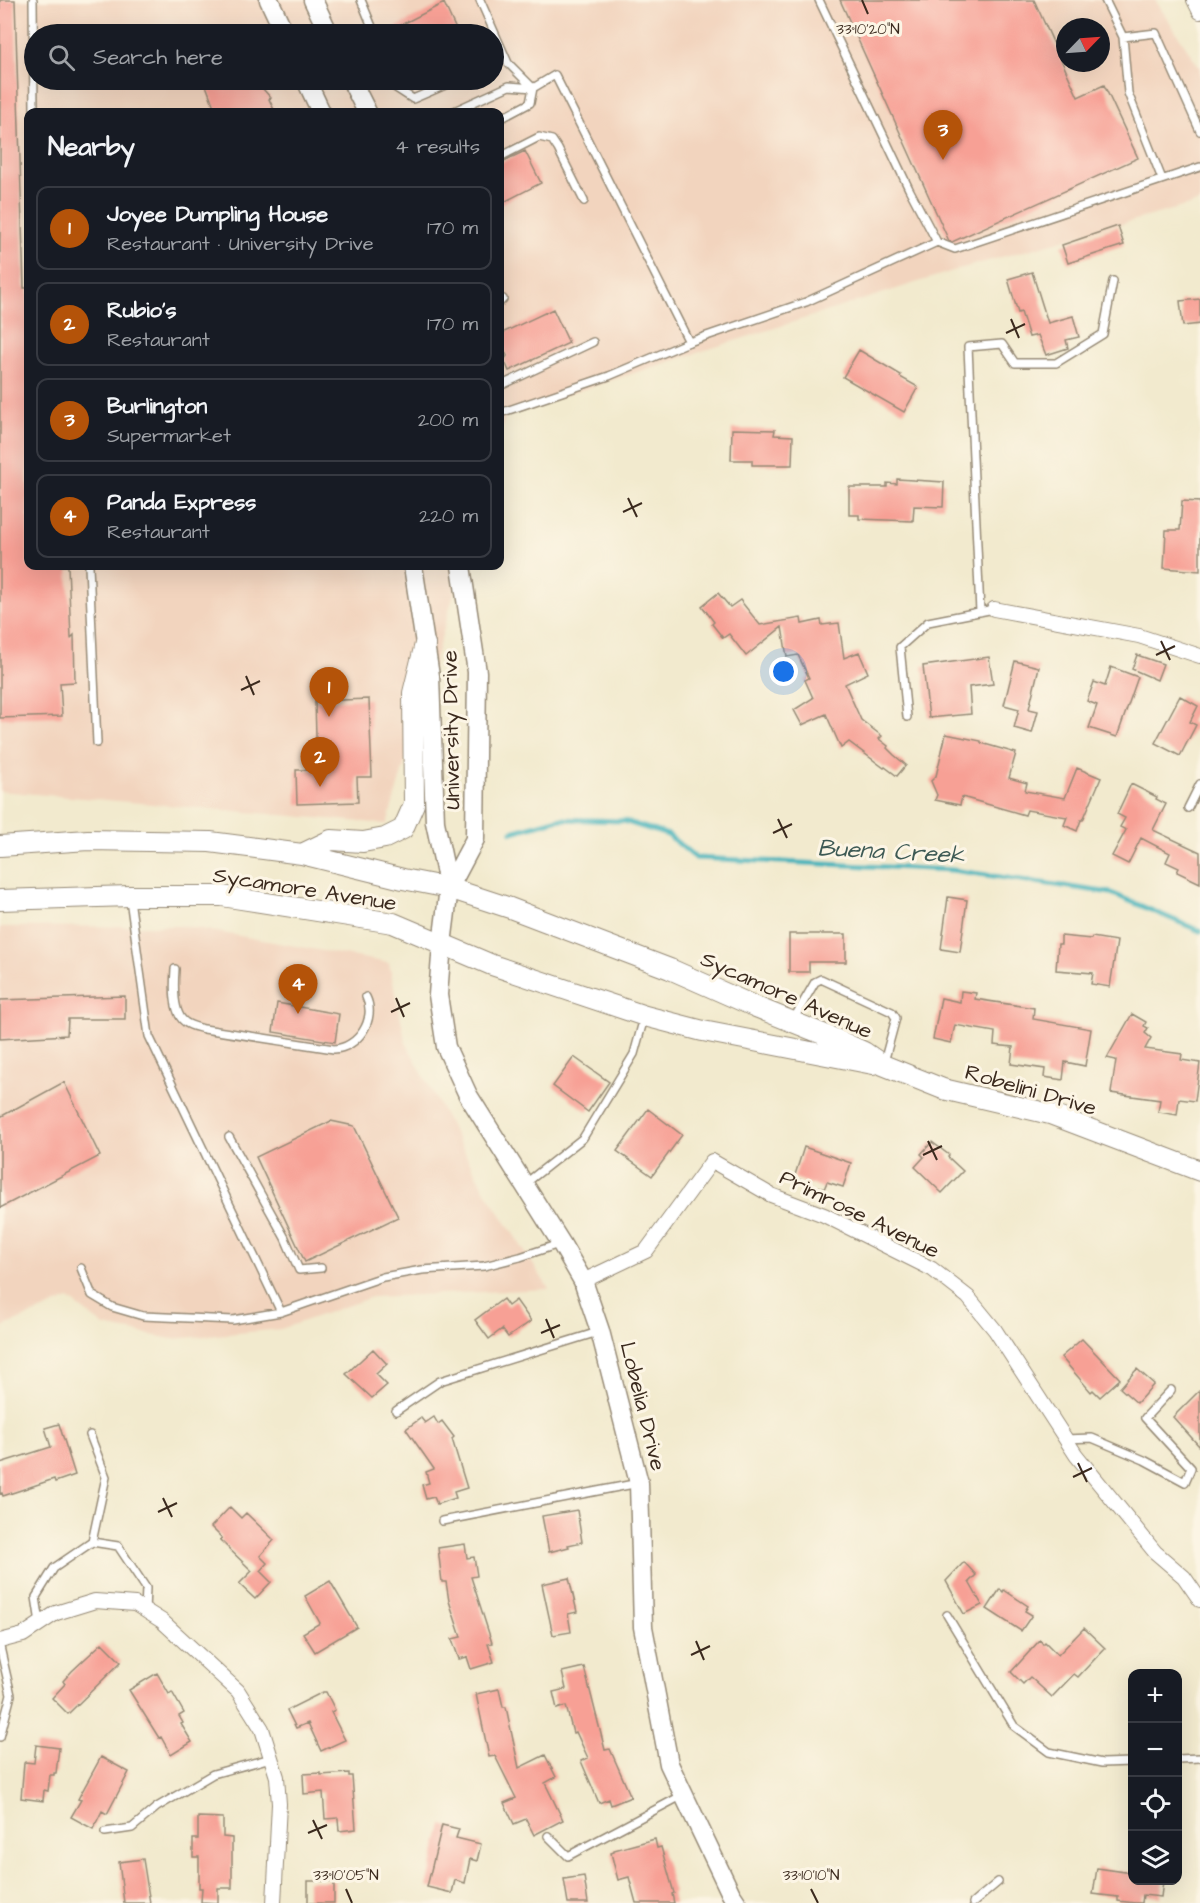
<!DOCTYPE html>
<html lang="en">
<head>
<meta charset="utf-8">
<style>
  :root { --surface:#171b24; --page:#242831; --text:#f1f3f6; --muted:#9ea1a6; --line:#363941; --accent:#b45309 }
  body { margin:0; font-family:"Architects Daughter",sans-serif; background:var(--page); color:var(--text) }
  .controls { position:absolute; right:18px; bottom:18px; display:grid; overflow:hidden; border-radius:12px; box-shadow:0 6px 24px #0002 }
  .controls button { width:54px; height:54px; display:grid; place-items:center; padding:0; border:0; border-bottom:2px solid var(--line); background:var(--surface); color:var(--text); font:30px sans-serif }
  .compass { position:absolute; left:1056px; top:18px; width:54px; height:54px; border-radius:50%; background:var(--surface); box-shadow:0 6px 24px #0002; rotate:65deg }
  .you { position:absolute; left:784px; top:672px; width:21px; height:21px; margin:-15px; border:4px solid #fff; border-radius:50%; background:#1a73e8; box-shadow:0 0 0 9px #1a73e833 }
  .badge { display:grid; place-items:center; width:39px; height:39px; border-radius:50%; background:var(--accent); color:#fff; font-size:20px; font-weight:700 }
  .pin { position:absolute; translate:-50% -50px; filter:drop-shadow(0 2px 3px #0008) }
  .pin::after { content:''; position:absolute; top:32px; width:21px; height:18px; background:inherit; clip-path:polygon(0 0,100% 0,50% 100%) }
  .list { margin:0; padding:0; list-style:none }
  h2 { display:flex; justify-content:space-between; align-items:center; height:78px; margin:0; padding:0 24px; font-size:26px }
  h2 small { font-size:20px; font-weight:400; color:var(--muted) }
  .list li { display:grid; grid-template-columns:39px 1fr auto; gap:18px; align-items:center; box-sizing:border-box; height:84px; margin:0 12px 12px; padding:0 12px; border:2px solid var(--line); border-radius:12px }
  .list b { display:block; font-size:22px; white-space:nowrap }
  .list p { margin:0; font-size:20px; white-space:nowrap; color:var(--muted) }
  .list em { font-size:20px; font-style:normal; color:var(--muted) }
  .icon { flex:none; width:33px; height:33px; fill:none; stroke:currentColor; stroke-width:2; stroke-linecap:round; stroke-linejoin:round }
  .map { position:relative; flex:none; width:1200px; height:1903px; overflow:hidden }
  .search { position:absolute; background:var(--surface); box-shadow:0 6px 24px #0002; left:24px; top:24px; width:480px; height:66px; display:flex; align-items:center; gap:15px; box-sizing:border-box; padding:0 21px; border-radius:33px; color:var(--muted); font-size:22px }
  .panel { position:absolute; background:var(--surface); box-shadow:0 6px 24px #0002; left:24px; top:108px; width:480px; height:462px; border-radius:12px }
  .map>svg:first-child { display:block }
  .built { fill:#f2d4be; fill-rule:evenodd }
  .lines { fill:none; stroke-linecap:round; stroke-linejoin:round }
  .stream { stroke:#43b3bb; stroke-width:5 }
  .building { fill:#f7a095 }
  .service-casing { stroke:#968a76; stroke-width:10 }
  .minor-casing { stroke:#968a76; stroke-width:16 }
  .tertiary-casing { stroke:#968a76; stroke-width:21 }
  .secondary-casing { stroke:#968a76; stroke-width:22 }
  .service { stroke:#fff; stroke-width:7 }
  .minor { stroke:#fff; stroke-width:14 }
  .tertiary { stroke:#fff; stroke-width:18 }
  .secondary { stroke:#fff; stroke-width:20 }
  .ticks { fill:none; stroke:#3b2a1e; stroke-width:2 }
  .labels { text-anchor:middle; stroke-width:6; stroke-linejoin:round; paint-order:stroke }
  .street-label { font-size:22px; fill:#3b2a1e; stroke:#fcf5e5 }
  .water-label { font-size:24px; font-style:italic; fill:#3e5a55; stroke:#fcf5e5 }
  .ticks-label { font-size:15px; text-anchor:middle; fill:#3b2a1e; stroke:#fcf5e5; stroke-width:6; stroke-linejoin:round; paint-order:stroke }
</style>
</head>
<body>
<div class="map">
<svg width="1200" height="1903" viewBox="0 0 1200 1903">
  <rect width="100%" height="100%" fill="#fcf5e5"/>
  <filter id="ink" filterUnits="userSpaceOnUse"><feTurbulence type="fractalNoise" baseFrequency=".0167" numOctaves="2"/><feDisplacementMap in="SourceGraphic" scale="12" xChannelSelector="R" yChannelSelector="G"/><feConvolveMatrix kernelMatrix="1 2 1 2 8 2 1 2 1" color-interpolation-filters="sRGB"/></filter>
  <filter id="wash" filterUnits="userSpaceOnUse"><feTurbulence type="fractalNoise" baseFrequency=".008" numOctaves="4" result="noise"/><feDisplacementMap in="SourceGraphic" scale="24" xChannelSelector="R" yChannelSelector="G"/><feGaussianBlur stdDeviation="1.35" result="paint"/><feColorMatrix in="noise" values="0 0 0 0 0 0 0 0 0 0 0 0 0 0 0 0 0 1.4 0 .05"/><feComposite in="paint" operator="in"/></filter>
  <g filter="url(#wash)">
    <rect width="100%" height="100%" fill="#f2eace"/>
    <!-- built -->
    <path class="built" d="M 0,0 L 1155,0 L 1200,68 L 1200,202 L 959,269 L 506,414 L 500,436 L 500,112 L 28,112 L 28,566 L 462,566 L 387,824 L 0,791 ZM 1065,27 L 1101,27 L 1101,63 L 1065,63 ZM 34,34 L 494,34 L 494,80 L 34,80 Z
      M 184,926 L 389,963 L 406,1043 L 483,1187 L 549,1289 L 372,1297 L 281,1329 L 172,1339 L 104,1326 L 69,1299 L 0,1328 L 0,927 Z"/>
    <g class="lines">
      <!-- stream -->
      <path class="stream" d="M 512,832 L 559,819 L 624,821 L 668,835 L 696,858 L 952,870 L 1111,893 L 1200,931"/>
    </g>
    <g id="blocks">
      <!-- building -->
      <path class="building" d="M 0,0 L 15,0 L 24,288 L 28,288 L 28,566 L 68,566 L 71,638 L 74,635 L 75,682 L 60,683 L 62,716 L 0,718 Z
        M 840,0 L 1034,0 L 1078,97 L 1104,85 L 1138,158 L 952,242 L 949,241 Z
        M 444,3 L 458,34 L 383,34 Z
        M 204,80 L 255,80 L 271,98 L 269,99 L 275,112 L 216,112 Z
        M 525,151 L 541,183 L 500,204 L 500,163 Z
        M 1118,226 L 1124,245 L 1068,263 L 1062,245 Z
        M 1032,272 L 1048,323 L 1073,316 L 1079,337 L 1066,340 L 1068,348 L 1046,355 L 1038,335 L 1029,337 L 1021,312 L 1018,313 L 1008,279 Z
        M 1200,299 L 1200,324 L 1183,326 L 1180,301 Z
        M 553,309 L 569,343 L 509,371 L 504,360 L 507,356 L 500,340 L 500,334 Z
        M 859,350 L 901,375 L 900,377 L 918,387 L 904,412 L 843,377 Z
        M 732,429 L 775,430 L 774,435 L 793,436 L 792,465 L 752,465 L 752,460 L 731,460 Z
        M 897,479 L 944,482 L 943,507 L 914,506 L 913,521 L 859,519 L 859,515 L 849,515 L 849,487 L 887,487 L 887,483 L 897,484 Z
        M 1182,501 L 1200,502 L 1200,571 L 1164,568 L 1166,530 L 1180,530 Z
        M 718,593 L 730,607 L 740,600 L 760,625 L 801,618 L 802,624 L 821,620 L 822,625 L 839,623 L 844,658 L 859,652 L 868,673 L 845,684 L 861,720 L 882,736 L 879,739 L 888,746 L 887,748 L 894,755 L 906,765 L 897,776 L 885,767 L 884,768 L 849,742 L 841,748 L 826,714 L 802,725 L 794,710 L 813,698 L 805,680 L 809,678 L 798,655 L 787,657 L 782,627 L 746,656 L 729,634 L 723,638 L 712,624 L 714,622 L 702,606 Z
        M 1137,655 L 1163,664 L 1157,680 L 1132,669 Z
        M 989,657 L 993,684 L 969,687 L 971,714 L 929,718 L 923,666 Z
        M 1015,661 L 1039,667 L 1029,709 L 1038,711 L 1032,733 L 1014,728 L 1019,709 L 1004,705 Z
        M 1111,667 L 1138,677 L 1117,737 L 1089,728 L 1097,705 L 1087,701 L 1094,682 L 1105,686 Z
        M 1180,696 L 1198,706 L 1190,722 L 1196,725 L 1180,756 L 1155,743 Z
        M 369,699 L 372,777 L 357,777 L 358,802 L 297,804 L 296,770 L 317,770 L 315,701 Z
        M 946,734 L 981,741 L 981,743 L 1016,753 L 1009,778 L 1027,783 L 1025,791 L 1065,798 L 1077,768 L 1101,778 L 1083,820 L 1081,820 L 1077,831 L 1064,825 L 1067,817 L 1027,810 L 1025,815 L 962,797 L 960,805 L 935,800 L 937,795 L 931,781 L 936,776 Z
        M 1131,784 L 1157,797 L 1156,799 L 1166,804 L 1153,830 L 1200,852 L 1200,883 L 1177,872 L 1179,868 L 1166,862 L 1170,853 L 1141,838 L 1128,864 L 1112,856 L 1126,830 L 1120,827 L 1125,818 L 1117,814 Z
        M 948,897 L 967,900 L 960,952 L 941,949 Z
        M 789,934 L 846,934 L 846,962 L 809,962 L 809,972 L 789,972 Z
        M 1061,936 L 1091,939 L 1092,937 L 1117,941 L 1110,987 L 1091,984 L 1093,973 L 1056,970 L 1058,944 L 1061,944 Z
        M 961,991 L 976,993 L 975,999 L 1034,1008 L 1033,1019 L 1091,1029 L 1085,1066 L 1065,1062 L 1063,1080 L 1044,1077 L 1045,1069 L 1011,1064 L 1013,1047 L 994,1045 L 995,1032 L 955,1025 L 951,1043 L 933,1039 L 941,998 L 960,1002 Z
        M 125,996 L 125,1019 L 68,1019 L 67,1035 L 0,1039 L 0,1000 Z
        M 277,1003 L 339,1014 L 335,1042 L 273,1032 Z
        M 1132,1014 L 1146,1022 L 1144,1026 L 1148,1028 L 1145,1033 L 1151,1038 L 1145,1049 L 1182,1054 L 1181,1060 L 1200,1063 L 1195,1101 L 1179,1099 L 1177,1115 L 1158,1112 L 1160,1100 L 1111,1093 L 1116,1060 L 1107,1058 Z
        M 574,1057 L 609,1082 L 588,1112 L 553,1086 Z
        M 64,1082 L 100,1156 L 0,1208 L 0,1117 Z
        M 648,1109 L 682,1135 L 652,1176 L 617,1151 Z
        M 331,1121 L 354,1126 L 398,1217 L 305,1262 L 256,1157 Z
        M 932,1142 L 949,1155 L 948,1157 L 963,1171 L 942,1193 L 915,1167 L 924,1157 L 921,1154 Z
        M 804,1147 L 851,1163 L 843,1187 L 827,1182 L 824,1189 L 794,1178 Z
        M 503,1299 L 508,1306 L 516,1300 L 531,1321 L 508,1337 L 502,1329 L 489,1339 L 475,1320 Z
        M 1082,1339 L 1120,1379 L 1100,1397 L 1093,1390 L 1091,1392 L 1061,1357 Z
        M 373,1349 L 387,1364 L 376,1374 L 387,1385 L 372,1398 L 346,1374 Z
        M 1137,1369 L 1154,1384 L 1137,1403 L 1120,1388 Z
        M 1200,1390 L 1200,1447 L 1173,1417 Z
        M 434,1417 L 438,1424 L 442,1421 L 454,1437 L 452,1439 L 467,1488 L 454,1492 L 456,1498 L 437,1504 L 434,1497 L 426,1499 L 422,1485 L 429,1483 L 426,1472 L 434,1469 L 406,1429 L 421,1418 L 425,1423 Z
        M 59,1424 L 75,1475 L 55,1482 L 54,1479 L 3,1496 L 2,1493 L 0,1494 L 0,1463 L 51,1447 L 45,1428 Z
        M 230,1507 L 241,1518 L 246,1513 L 274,1540 L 260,1556 L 267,1563 L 260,1571 L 271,1582 L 255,1599 L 239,1584 L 252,1571 L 220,1540 L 222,1538 L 211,1527 Z
        M 577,1510 L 582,1542 L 568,1545 L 569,1547 L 549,1552 L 542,1516 Z
        M 465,1544 L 467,1558 L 474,1557 L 477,1576 L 471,1577 L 492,1643 L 488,1644 L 494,1662 L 471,1669 L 467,1657 L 459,1659 L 452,1639 L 461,1637 L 449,1601 L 446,1582 L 442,1582 L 438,1548 Z
        M 964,1562 L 976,1575 L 969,1582 L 982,1605 L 964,1614 L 946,1581 Z
        M 569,1578 L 577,1612 L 568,1614 L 571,1632 L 553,1635 L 542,1584 Z
        M 330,1581 L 357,1627 L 315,1652 L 303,1633 L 320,1623 L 305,1596 Z
        M 1000,1589 L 1003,1592 L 1004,1590 L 1028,1606 L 1025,1611 L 1032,1615 L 1021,1631 L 987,1609 Z
        M 1084,1628 L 1105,1648 L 1078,1677 L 1074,1674 L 1052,1697 L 1030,1677 L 1023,1684 L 1011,1672 L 1040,1640 L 1043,1644 L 1045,1642 L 1058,1655 Z
        M 102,1643 L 121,1662 L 68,1714 L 52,1698 L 65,1684 L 63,1681 L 72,1671 Z
        M 584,1667 L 605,1750 L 610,1749 L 631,1797 L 611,1805 L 609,1799 L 599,1803 L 581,1761 L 588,1758 L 576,1732 L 573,1733 L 566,1706 L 557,1709 L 553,1692 L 566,1689 L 562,1672 Z
        M 157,1673 L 169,1694 L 172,1692 L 184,1713 L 179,1716 L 183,1723 L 181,1724 L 192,1742 L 171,1755 L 161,1737 L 159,1738 L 129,1690 Z
        M 499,1689 L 503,1707 L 506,1707 L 519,1768 L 545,1755 L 556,1777 L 545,1783 L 563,1820 L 534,1835 L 526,1819 L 514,1824 L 504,1803 L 516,1798 L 495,1756 L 489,1757 L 476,1694 Z
        M 323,1692 L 326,1692 L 335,1710 L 331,1712 L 345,1740 L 321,1751 L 308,1723 L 296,1728 L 287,1710 Z
        M 36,1745 L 59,1748 L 56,1773 L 54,1773 L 54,1775 L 50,1775 L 48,1791 L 44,1790 L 43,1801 L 21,1798 L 24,1763 L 25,1762 L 34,1763 Z
        M 101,1757 L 129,1772 L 107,1814 L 102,1811 L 93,1829 L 71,1817 L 81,1800 L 78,1799 Z
        M 321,1773 L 321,1775 L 349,1773 L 349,1776 L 352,1776 L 356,1829 L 339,1831 L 338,1818 L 325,1819 L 323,1792 L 304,1794 L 303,1774 Z
        M 198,1817 L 223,1818 L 223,1837 L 232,1838 L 232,1888 L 218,1888 L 218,1903 L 201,1902 L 202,1888 L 199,1888 L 199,1857 L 193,1857 L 193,1839 L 198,1839 Z
        M 442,1825 L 459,1829 L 456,1838 L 481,1844 L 477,1861 L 470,1859 L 465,1883 L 455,1880 L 452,1893 L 427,1887 Z
        M 655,1839 L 657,1848 L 661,1847 L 674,1893 L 672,1894 L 674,1903 L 636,1903 L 629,1877 L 618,1880 L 611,1853 L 614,1852 L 614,1850 Z
        M 143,1859 L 150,1903 L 124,1903 L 119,1862 Z
        M 1097,1868 L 1132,1873 L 1132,1881 L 1163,1881 L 1161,1897 L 1143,1895 L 1142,1903 L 1135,1903 L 1118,1901 L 1118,1897 L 1093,1894 Z
        M 584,1876 L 588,1903 L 568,1903 L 564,1879 Z
        M 308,1881 L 334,1881 L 334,1903 L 308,1903 Z"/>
    </g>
  </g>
  <g filter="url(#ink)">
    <use href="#blocks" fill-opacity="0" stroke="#968a76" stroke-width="1.5"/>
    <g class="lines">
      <!-- service casing -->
      <g class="service-casing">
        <path id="service" d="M 33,0 L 34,112
          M 361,0 L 375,34
          M 480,0 L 508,63 L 533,88
          M 1105,0 L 1123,37 L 1156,33 L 1200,131
          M 1123,37 L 1128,93 L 1162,179
          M 393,80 L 396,88 L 413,99 L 457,80
          M 452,112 L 509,86 L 533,88 L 555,75 L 689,342
          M 500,119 L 530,103 L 533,88
          M 500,157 L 539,137 L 552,140 L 558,149 L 584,201
          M 937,242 L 955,249 L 1200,167
          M 500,302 L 503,299
          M 500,381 L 504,384 L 593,342
          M 500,413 L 609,376 L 689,342 L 806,302 L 937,242 L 909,189 L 819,0
          M 89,566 L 97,743
          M 980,612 L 968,347 L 1002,344 L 1015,363 L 1056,363 L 1103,334 L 1113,281
          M 907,717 L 900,647 L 928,622 L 994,609
          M 1188,808 L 1200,784
          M 130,899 L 149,1036 L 281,1312 L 383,1277 L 422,1270 L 484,1266 L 520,1257 L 559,1244
          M 175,969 C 174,983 172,1013 185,1022 C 190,1026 197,1027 204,1029 L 334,1049 C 358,1048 377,1019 366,997
          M 793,1020 L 815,982 L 821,979 L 892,1012 L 896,1018 L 884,1062
          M 229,1137 L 285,1238 L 299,1270 L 321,1268
          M 526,1183 L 583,1138 L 634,1054 L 644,1018
          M 81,1268 L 92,1295 L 112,1307 L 143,1316 L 233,1320 L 281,1312
          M 396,1411 L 440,1381 L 598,1332
          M 90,1435 L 106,1477 L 92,1542
          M 1065,1439 L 1092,1438 L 1144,1460 L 1185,1482 L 1191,1468 L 1145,1418 L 1171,1390
          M 442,1521 L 639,1483
          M 947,1615 L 1014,1726 L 1049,1752 L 1102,1763 L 1132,1762
          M 40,1623 L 36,1597 L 54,1568 L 92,1542 L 118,1546 L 146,1588 L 145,1611
          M 0,1647 L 11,1695 L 0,1737
          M 1178,1759 L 1200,1758
          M 105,1832 L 132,1828 L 157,1807 L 213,1774 L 271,1758
          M 548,1836 L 568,1856 L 683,1795
          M 973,1903 L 998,1882"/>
      </g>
      <!-- minor casing -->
      <g class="minor-casing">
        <path id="minor" d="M 1194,0 L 1200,12
          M 994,609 L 1139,636 L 1200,656
          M 583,1281 L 646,1251 L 712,1161 L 771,1195 L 824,1215 L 932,1269 L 968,1297 L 995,1330 L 1076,1455 L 1155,1552 L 1184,1577 L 1200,1600
          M 0,1641 L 23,1635 L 56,1613 L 95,1601 L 135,1604 L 162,1621 L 238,1691 L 262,1729 L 277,1777 L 279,1804 L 274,1903"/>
      </g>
      <!-- tertiary casing -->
      <g class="tertiary-casing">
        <path id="tertiary" d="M 269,0 L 285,34
          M 313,0 L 329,34
          M 306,80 L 321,112
          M 351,80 L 367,112
          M 413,566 L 430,676 L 435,822 L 449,888 L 442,944 L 438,995 L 446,1047 L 468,1095 L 561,1243 L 583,1281 L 600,1331 L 639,1483 L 643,1627 L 669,1764 L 731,1894 L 737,1903
          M 449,888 L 475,839 L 477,672 L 461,566"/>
      </g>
      <!-- secondary casing -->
      <g class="secondary-casing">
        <path id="secondary" d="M 0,846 L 88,840 L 210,842 L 302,854 L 403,879 L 449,888 L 510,908 L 670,969 L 756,1007 L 840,1041 L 864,1052 L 883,1065 L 943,1089 L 1050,1114 L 1200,1171
          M 302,854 L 331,840 L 363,842 L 385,838 L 403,829 L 414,804 L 413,693 L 425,644
          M 0,900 L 130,896 L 222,896 L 393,923 L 492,965 L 645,1016 L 703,1031 L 873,1064"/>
      </g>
      <!-- service -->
      <use href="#service" class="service"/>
      <!-- minor -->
      <use href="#minor" class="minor"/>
      <!-- tertiary -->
      <use href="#tertiary" class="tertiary"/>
      <!-- secondary -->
      <use href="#secondary" class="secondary"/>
    </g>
  </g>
  <!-- ticks -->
  <path class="ticks" d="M 862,0 L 868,14M 1011,319 L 1019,338M 1006,333 L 1025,324M 628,498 L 637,517M 623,512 L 642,503M 1161,641 L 1170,660M 1156,655 L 1175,646M 246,676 L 254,695M 241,690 L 260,681M 778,819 L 787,838M 773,833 L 792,824M 396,998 L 404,1017M 391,1012 L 410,1003M 928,1141 L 937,1160M 923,1155 L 942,1146M 546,1319 L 554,1338M 541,1333 L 560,1325M 1078,1463 L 1087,1482M 1073,1477 L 1092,1468M 163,1498 L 172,1517M 158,1512 L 177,1503M 696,1641 L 704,1660M 691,1655 L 710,1646M 313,1820 L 322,1839M 308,1833 L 327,1825M 346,1889 L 352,1903M 811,1889 L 818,1903"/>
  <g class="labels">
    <!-- street labels -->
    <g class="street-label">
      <text transform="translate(450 730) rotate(-91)" y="8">University Drive</text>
      <text transform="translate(305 888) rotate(9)" y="8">Sycamore Avenue</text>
      <text transform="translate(787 994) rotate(24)" y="8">Sycamore Avenue</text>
      <text transform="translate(1031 1089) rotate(16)" y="8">Robelini Drive</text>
      <text transform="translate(860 1213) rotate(26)" y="8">Primrose Avenue</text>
      <text transform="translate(644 1406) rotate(76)" y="8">Lobelia Drive</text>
    </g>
    <!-- water labels -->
    <g class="water-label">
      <text transform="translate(891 851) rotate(3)" y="8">Buena Creek</text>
    </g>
  </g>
  <g class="ticks-label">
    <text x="868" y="34">33°10'20"N</text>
    <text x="346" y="1880">33°10'05"N</text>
    <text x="811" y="1880">33°10'10"N</text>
  </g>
</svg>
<div class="controls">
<button>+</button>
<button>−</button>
<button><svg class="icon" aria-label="locate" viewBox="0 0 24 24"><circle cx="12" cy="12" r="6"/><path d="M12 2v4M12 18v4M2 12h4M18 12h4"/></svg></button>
<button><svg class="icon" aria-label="layers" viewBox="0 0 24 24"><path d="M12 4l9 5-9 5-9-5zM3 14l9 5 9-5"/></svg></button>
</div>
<svg class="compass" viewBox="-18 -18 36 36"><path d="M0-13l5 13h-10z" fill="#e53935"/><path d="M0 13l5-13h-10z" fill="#9ea1a6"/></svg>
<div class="you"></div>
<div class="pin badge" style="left:329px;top:717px">1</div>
<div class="pin badge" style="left:320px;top:787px">2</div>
<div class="pin badge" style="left:943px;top:160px">3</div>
<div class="pin badge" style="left:298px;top:1014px">4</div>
<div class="search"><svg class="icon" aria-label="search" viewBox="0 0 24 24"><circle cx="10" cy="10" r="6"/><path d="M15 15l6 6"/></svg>Search here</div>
<section class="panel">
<h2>Nearby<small>4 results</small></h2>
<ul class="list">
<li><span class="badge">1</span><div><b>Joyee Dumpling House</b><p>Restaurant · University Drive</p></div><em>170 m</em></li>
<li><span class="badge">2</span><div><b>Rubio's</b><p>Restaurant</p></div><em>170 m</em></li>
<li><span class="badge">3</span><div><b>Burlington</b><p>Supermarket</p></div><em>200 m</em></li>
<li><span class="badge">4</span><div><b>Panda Express</b><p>Restaurant</p></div><em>220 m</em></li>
</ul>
</section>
</div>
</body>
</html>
